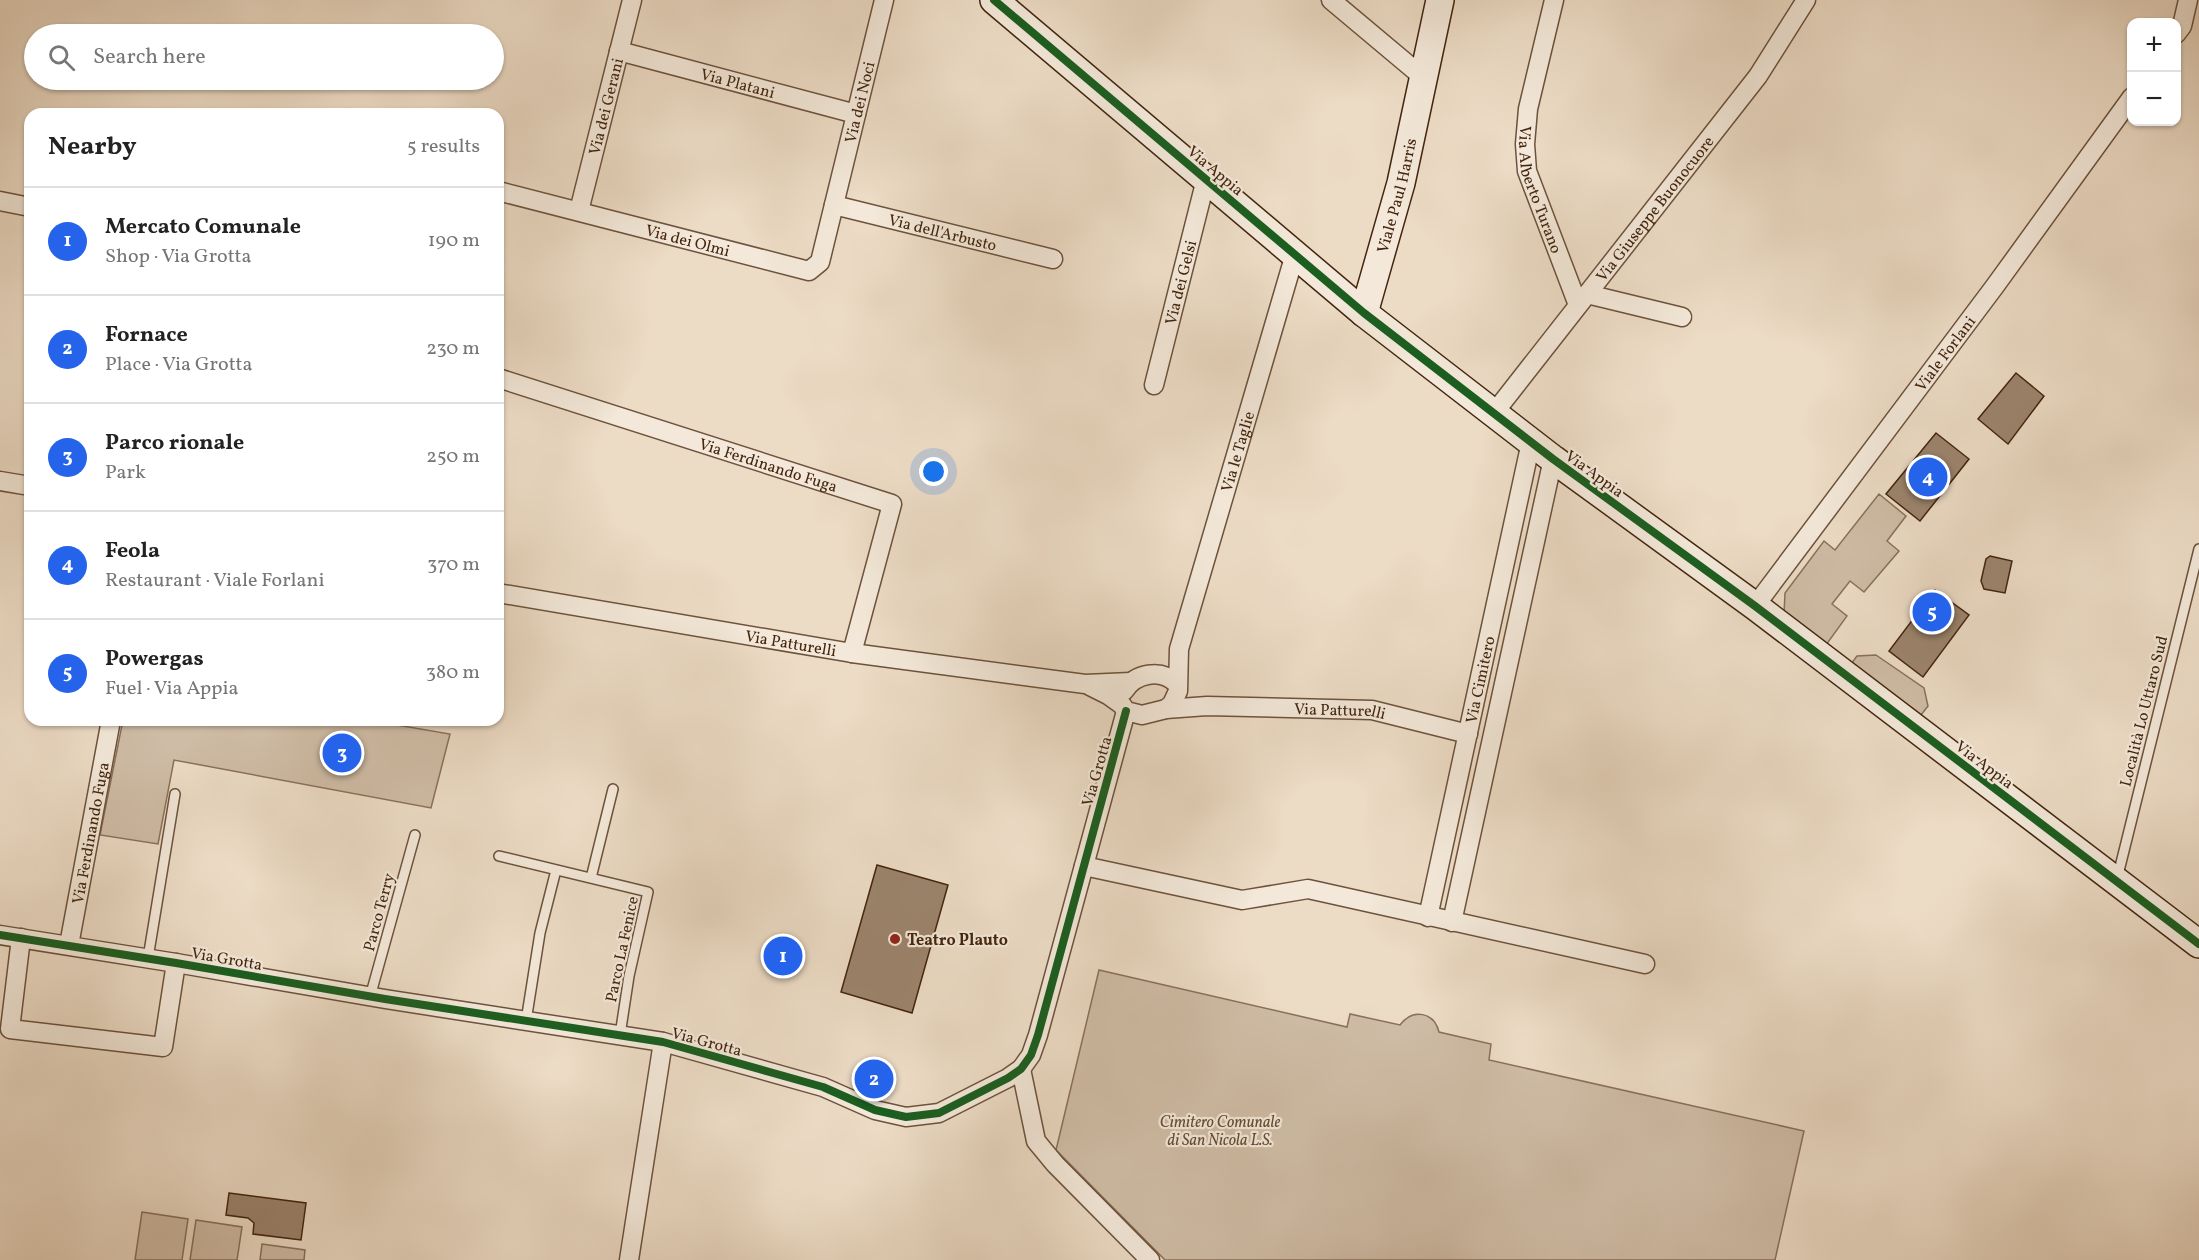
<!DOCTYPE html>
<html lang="en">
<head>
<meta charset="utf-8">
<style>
  :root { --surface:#fff; --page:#f2f2f2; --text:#222; --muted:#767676; --line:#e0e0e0; --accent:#2563eb }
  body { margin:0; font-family:Vollkorn,serif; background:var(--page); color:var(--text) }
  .controls { position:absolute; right:18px; top:18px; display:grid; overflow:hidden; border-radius:12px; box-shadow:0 2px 4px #0004 }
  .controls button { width:54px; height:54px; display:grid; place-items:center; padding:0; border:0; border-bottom:2px solid var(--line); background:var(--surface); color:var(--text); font:30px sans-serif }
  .you { position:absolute; left:934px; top:472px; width:21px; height:21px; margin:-15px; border:4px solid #fff; border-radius:50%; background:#1a73e8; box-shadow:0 0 0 9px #1a73e833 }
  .badge { display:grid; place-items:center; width:39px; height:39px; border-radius:50%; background:var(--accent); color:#fff; font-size:20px; font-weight:700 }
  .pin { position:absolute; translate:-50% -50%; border:3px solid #fff; box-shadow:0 2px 6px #0006 }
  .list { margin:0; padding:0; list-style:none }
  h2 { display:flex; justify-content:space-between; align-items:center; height:78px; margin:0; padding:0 24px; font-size:26px }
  h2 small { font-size:20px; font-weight:400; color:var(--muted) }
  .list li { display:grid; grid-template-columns:39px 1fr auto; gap:18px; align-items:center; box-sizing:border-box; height:108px; padding:0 24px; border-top:2px solid var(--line) }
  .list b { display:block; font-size:22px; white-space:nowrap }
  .list p { margin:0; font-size:20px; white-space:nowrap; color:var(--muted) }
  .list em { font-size:20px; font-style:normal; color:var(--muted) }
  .icon { flex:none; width:33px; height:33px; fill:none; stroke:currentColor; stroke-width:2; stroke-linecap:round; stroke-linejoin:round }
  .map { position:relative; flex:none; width:2199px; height:1260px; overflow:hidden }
  .search { position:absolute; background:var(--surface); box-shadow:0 2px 4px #0004; left:24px; top:24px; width:480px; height:66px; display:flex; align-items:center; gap:15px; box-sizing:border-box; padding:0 21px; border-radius:33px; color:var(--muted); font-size:22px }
  .panel { position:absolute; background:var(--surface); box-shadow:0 2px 4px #0004; left:24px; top:108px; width:480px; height:618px; border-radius:18px }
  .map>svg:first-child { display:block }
  .green { fill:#cfbca6; stroke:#89705a; stroke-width:1.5 }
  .building { fill:#9b846d; stroke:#43250e; stroke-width:1.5 }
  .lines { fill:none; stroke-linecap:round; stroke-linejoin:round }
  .lane-casing { stroke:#6d523c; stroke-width:12 }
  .street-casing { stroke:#6d523c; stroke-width:21 }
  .secondary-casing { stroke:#43250e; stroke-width:30 }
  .lane { stroke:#f3e8d9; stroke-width:9 }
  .street { stroke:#f3e8d9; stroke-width:18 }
  .secondary { stroke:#f3e8d9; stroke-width:27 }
  .cycleway-casing { stroke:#f3e8d9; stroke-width:11 }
  .cycleway { stroke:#1b5e20; stroke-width:8 }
  .poi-dot { fill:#8f2418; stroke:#f3e8d9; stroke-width:2 }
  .labels { text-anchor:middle; stroke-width:4.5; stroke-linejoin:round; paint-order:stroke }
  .street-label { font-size:16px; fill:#43250e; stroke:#f3e8d9 }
  .poi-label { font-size:16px; font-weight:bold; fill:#43250e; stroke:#f3e8d9; text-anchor:start }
  .park-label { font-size:16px; font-style:italic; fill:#664b34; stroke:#f3e8d9 }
</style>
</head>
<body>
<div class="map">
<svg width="2199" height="1260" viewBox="0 0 2199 1260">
  <rect width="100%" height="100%" fill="#ecdbc5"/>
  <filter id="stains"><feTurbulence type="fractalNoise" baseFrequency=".00333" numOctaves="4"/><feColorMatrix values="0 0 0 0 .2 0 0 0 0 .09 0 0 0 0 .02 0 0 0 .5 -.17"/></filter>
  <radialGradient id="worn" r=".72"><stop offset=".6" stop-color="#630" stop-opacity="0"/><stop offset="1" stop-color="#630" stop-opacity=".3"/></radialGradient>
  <!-- green -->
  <path class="green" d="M 1879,494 L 1906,516 L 1887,541 L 1899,551 L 1864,592 L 1850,581 L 1832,604 L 1847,616 L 1826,645 L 1784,614 L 1785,593 L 1824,541 L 1835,550 Z
    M 1876,655 L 1924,688 L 1928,706 L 1921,715 L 1851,664 L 1857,656 Z
    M 123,720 L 368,720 L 450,734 L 431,808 L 174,760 L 158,844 L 100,835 Z
    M 1099,970 L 1347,1027 L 1350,1014 L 1400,1025 C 1413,1008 1434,1012 1439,1032 L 1491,1044 L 1489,1060 L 1804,1131 L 1775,1260 L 1165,1260 L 1056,1150 Z
    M 142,1212 L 188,1219 L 182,1260 L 135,1260 Z
    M 196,1220 L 242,1227 L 237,1260 L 190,1260 Z
    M 262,1244 L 305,1250 L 304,1260 L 260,1260 Z"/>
  <!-- building -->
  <path class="building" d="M 2016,373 L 2044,396 L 2008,444 L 1978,419 Z
    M 1936,433 L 1969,459 L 1920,521 L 1886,494 Z
    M 1990,556 L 2012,561 L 2005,593 L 1984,589 L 1981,581 L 1986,559 Z
    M 1935,590 L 1969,615 L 1923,677 L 1889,651 Z
    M 877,865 L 948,885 L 912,1013 L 841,992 Z
    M 229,1193 L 306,1203 L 301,1240 L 253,1234 L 254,1223 L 248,1218 L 226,1215 Z"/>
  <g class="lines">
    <!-- lane casing -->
    <g class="lane-casing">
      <path id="lane" d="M 499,856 L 648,892 L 629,976 L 620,1035
        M 591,878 L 613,789
        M 2117,879 L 2199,549
        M 148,958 L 175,794
        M 370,997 L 415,835
        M 526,1021 L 540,933 L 556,870"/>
    </g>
    <!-- street casing -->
    <g class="street-casing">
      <g id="street">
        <path d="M 1331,0 L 1424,78"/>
        <path id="s1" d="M 1554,0 L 1528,109 L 1525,144 L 1527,171 L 1578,305"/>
        <path d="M 2176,34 L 2182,26 L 2188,0"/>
        <path id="s2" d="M 619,51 L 856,114"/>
        <path id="s3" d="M 498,191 L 809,271 L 820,262 L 884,0"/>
        <path d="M 0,201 L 30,207"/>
        <path id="s4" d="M 834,205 L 1053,259"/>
        <path id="s5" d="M 579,211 L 632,0"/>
        <path d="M 1587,294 L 1682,317"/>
        <path id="s6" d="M 498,378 L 892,504 L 852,653"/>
        <path id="s7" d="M 1154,385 L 1206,179"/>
        <path id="s8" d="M 1494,413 L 1758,76 L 1806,0"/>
        <path d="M 0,481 L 30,486"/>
        <path id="s9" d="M 498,593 L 852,653 L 1085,684 L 1131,682"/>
        <path id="s10" d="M 1755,606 L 1995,286 L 2132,97"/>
        <path id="s11" d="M 1090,686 L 1108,695 L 1122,705 L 1126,711 L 1142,715 L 1166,709 L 1207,706 L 1372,710 L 1468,734"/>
        <path d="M 1124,691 C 1135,673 1161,668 1177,684"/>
        <path id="s12" d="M 1166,709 L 1172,704 L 1178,691 L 1179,649 L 1295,254"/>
        <path d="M 1084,866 L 1242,900 L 1308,889 L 1645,964"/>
        <path id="s13" d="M 1428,917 L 1531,442"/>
        <path d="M 1452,922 L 1553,459"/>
        <path d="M 0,935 L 176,963 L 385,999 L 663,1042 L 823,1087 L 875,1110 L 906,1117 L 939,1113 L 1008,1078 L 1021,1069 L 1031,1055 L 1038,1035 L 1126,711"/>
        <path d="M 21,938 L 10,1029 L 163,1047 L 176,963"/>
        <path id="s14" d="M 69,945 L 111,720"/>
        <path d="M 1021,1069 L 1036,1141 L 1055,1164 L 1150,1260"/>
        <path d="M 629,1260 L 663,1042"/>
      </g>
    </g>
    <!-- secondary casing -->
    <g class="secondary-casing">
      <g id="secondary">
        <path d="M 994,0 L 1364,313 L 1553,459 L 1755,606 L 2199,944"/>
        <path id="s15" d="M 1364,313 L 1401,183 L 1440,0"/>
      </g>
    </g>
    <!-- lane -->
    <use href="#lane" class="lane"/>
    <!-- street -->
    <use href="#street" class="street"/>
    <!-- secondary -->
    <use href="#secondary" class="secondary"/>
    <!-- cycleway casing -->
    <g class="cycleway-casing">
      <path id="cycleway" d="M 994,0 L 1364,313 L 1553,459 L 1755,606 L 2199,944
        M 0,935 L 176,963 L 385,999 L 663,1042 L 823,1087 L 875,1110 L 906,1117 L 939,1113 L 1008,1078 L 1021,1069 L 1031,1055 L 1038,1035 L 1126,711"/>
    </g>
    <!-- cycleway -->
    <use href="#cycleway" class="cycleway"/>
  </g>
  <!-- markers -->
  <circle class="poi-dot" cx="895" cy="939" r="6"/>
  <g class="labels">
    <!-- street labels -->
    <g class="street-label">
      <text dy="6" stroke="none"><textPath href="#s2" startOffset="123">Via Platani</textPath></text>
      <text dy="6" stroke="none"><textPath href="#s3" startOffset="500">Via dei Noci</textPath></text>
      <text dy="6" stroke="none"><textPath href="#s5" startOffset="108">Via dei Gerani</textPath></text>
      <text transform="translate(1216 170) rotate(40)" y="6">Via Appia</text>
      <text dy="6" stroke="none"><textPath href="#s1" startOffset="195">Via Alberto Turano</textPath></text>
      <text dy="6" stroke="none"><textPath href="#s15" startOffset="122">Viale Paul Harris</textPath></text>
      <text dy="6" stroke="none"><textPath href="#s8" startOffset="260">Via Giuseppe Buonocuore</textPath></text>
      <text dy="6" stroke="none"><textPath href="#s4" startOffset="112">Via dell'Arbusto</textPath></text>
      <text dy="6" stroke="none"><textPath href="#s3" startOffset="196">Via dei Olmi</textPath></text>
      <text dy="6" stroke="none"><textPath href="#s7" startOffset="106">Via dei Gelsi</textPath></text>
      <text dy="6" stroke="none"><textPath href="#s10" startOffset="316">Viale Forlani</textPath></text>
      <text dy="6" stroke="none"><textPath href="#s12" startOffset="270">Via le Taglie</textPath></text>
      <text dy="6" stroke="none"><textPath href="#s6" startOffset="284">Via Ferdinando Fuga</textPath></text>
      <text transform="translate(1595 473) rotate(36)" y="6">Via Appia</text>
      <text dy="6" stroke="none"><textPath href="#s9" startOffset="297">Via Patturelli</textPath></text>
      <text dy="6" stroke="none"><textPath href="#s13" startOffset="243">Via Cimitero</textPath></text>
      <text transform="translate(2143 711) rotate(-76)" y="6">Località Lo Uttaro Sud</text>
      <text dy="6" stroke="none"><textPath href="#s11" startOffset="260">Via Patturelli</textPath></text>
      <text transform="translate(1985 764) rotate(37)" y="6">Via Appia</text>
      <text transform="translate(1096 771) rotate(-74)" y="6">Via Grotta</text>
      <text dy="6" stroke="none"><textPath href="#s14" startOffset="114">Via Ferdinando Fuga</textPath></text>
      <text transform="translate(378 912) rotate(-75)" y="6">Parco Terry</text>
      <text transform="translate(621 949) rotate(-78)" y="6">Parco La Fenice</text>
      <text transform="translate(227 958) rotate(10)" y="6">Via Grotta</text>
      <text transform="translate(707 1041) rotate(15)" y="6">Via Grotta</text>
    </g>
    <!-- poi labels -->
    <g class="poi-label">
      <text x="907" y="945">Teatro Plauto</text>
    </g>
    <!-- park labels -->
    <g class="park-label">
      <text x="1220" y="1127">Cimitero Comunale<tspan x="1220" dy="18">di San Nicola L.S.</tspan></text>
    </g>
  </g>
  <rect width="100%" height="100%" filter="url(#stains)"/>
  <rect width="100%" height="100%" fill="url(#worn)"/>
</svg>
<div class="controls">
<button>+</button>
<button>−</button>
</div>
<div class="you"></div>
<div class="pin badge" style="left:783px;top:956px">1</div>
<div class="pin badge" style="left:874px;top:1079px">2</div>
<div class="pin badge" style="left:342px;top:753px">3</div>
<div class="pin badge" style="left:1928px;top:477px">4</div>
<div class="pin badge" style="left:1932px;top:612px">5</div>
<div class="search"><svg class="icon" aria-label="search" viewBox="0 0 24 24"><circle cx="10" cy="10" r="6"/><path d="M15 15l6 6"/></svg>Search here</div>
<section class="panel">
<h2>Nearby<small>5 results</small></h2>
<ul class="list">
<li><span class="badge">1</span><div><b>Mercato Comunale</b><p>Shop · Via Grotta</p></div><em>190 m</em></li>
<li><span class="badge">2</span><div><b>Fornace</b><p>Place · Via Grotta</p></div><em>230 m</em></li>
<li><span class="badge">3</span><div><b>Parco rionale</b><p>Park</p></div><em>250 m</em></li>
<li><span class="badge">4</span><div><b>Feola</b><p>Restaurant · Viale Forlani</p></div><em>370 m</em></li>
<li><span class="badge">5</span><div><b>Powergas</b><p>Fuel · Via Appia</p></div><em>380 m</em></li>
</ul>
</section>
</div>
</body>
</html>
